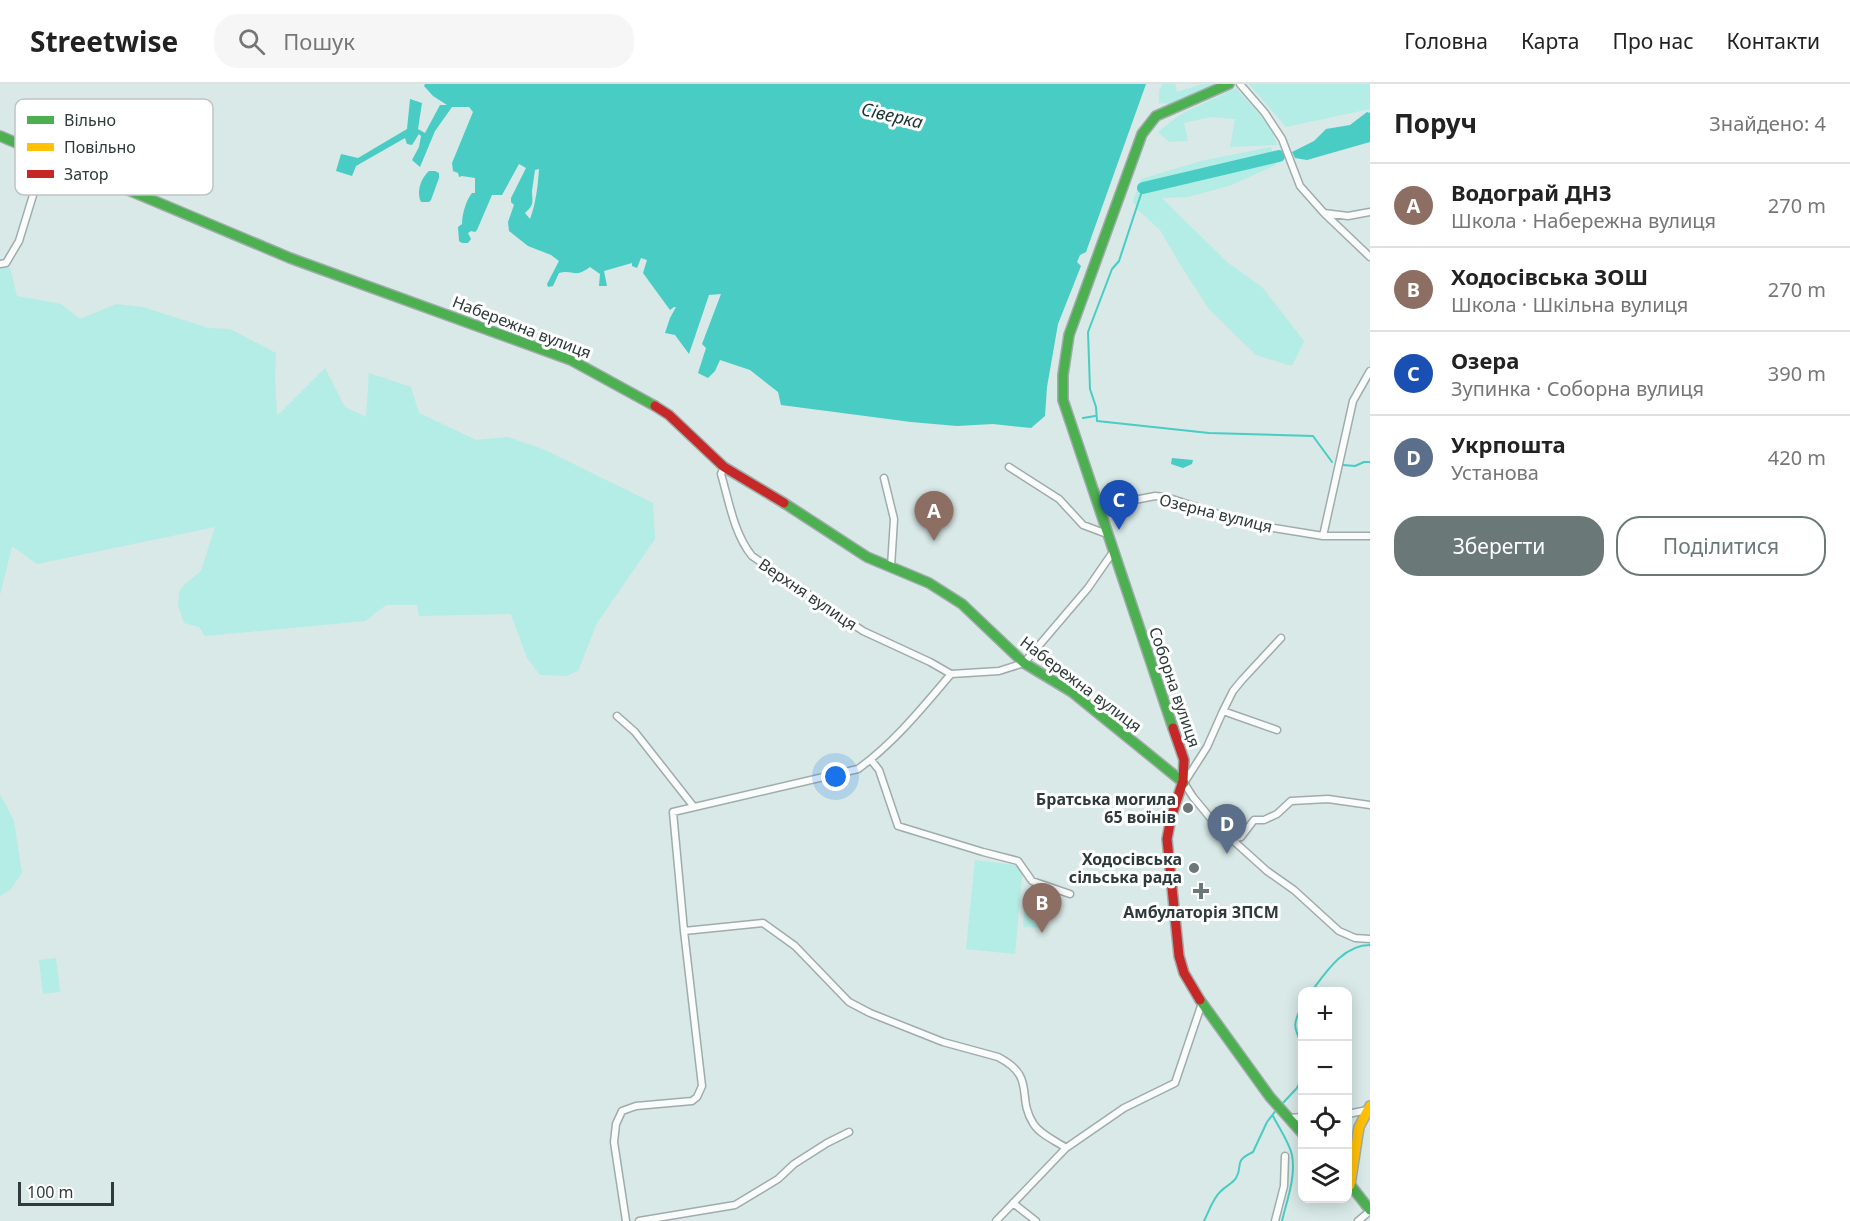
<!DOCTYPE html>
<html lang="uk">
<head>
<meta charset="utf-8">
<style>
  :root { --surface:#fff; --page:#f6f6f6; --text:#222; --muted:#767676; --line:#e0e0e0; --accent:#6a7877 }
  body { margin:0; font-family:"Noto Sans",sans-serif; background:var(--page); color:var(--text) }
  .controls { position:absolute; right:18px; bottom:18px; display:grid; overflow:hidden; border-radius:12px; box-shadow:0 3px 15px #0003 }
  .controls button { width:54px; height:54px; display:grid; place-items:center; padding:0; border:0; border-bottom:2px solid var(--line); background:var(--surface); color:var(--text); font:30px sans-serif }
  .scale { position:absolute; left:18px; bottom:15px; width:96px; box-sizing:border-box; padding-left:6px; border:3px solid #2e3b3a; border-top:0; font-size:16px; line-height:21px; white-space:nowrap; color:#2e3b3a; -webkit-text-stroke:4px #fff; paint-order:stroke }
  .you { position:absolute; left:836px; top:693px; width:21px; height:21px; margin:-15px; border:4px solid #fff; border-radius:50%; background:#1a73e8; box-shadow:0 0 0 9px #1a73e833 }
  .badge { display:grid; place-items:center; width:39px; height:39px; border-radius:50%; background:var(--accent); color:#fff; font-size:20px; font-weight:700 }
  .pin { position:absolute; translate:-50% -50px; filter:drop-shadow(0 2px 3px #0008) }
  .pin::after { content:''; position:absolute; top:32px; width:21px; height:18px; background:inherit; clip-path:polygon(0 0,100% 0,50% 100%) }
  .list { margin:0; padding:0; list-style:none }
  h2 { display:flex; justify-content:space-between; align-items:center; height:78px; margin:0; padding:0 24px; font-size:26px }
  h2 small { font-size:20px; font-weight:400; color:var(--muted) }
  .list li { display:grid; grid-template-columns:39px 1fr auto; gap:18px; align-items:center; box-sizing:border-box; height:84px; padding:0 24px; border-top:2px solid var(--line) }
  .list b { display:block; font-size:22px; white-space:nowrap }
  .list p { margin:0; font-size:20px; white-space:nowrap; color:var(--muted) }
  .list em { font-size:20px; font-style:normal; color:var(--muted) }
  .actions { display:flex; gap:12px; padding:18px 24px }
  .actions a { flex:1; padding:14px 0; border:2px solid var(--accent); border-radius:24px; text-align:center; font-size:21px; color:var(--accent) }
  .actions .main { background:var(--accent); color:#fff }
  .icon { flex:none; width:33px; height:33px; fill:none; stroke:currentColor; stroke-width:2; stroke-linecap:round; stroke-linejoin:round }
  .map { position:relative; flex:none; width:1370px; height:1137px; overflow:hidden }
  header { display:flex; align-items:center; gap:36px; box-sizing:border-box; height:84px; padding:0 30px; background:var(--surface); border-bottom:2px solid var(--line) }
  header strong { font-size:28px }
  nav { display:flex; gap:33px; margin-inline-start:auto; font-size:21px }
  .search { width:420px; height:54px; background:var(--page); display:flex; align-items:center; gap:15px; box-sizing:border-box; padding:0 21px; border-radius:24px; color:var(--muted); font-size:22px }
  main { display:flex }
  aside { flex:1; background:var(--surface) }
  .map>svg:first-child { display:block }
  .green { fill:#b4ece6 }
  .water { fill:#48ccc4; fill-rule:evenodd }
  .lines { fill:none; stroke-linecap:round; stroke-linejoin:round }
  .stream { stroke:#48ccc4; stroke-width:2 }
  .river { stroke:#48ccc4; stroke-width:12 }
  .street-casing { stroke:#9facab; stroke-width:9 }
  .fast-casing { stroke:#9facab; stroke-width:12 }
  .slow-casing { stroke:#9facab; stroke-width:12 }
  .jam-casing { stroke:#9facab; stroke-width:12 }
  .street { stroke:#f9fcfb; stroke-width:6 }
  .fast { stroke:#4caf50; stroke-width:9 }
  .slow { stroke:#ffc107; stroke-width:9 }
  .jam { stroke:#c62828; stroke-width:9 }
  .poi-dot { fill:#6a7877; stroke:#fff; stroke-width:2 }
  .labels { text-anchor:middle; stroke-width:6; stroke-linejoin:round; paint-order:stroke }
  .street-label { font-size:16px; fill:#2e3b3a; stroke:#fff }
  .poi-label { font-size:16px; font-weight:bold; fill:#2e3b3a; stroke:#fff; text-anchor:end }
  .water-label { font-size:18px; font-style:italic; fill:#1d3533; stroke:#fff }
  .key { fill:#fff; stroke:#c0c4c4; stroke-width:1.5 }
  .key-label { font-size:16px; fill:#2e3b3a }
</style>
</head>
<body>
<header>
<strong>Streetwise</strong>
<div class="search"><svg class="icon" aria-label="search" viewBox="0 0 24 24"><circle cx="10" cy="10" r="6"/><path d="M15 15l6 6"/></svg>Пошук</div>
<nav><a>Головна</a><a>Карта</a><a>Про нас</a><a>Контакти</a></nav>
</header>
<main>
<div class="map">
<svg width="1370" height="1137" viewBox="0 0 1370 1137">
  <rect width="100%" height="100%" fill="#d8e9e7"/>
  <!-- green -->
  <path class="green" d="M 1163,0 L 1175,0 L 1177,8 L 1202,0 L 1220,0 L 1171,20 L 1159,19 L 1159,6 Z
    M 1249,0 L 1370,0 L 1370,25 L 1286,43 Z
    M 1236,4 L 1272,45 L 1277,61 L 1230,63 L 1235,35 L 1210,33 L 1184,39 L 1188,57 L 1169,58 L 1158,48 L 1181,30 Z
    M 1271,63 L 1276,81 L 1229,102 L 1187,113 L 1162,114 L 1227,178 L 1262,203 L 1304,257 L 1292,282 L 1256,271 L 1209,225 L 1183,185 L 1160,146 L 1138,126 L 1133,117 L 1141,95 L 1201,77 Z
    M 10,183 L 17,212 L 61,220 L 80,235 L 116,220 L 143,223 L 208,244 L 230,245 L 276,269 L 275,289 L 277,332 L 325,284 L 345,323 L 366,333 L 369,289 L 411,303 L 419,329 L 476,356 L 508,353 L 545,366 L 653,419 L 655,455 L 597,539 L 578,587 L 566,592 L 540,591 L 527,574 L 511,530 L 419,532 L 417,521 L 386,521 L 365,537 L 205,552 L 199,543 L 184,539 L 178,521 L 179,508 L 185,500 L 201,487 L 215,443 L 37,480 L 12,462 L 0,511 L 0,184 Z
    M 0,710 L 14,737 L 22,789 L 10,806 L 0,812 Z
    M 975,776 L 1023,782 L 1015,870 L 966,865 Z
    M 1026,805 L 1046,806 L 1043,844 L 1023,843 Z
    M 56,874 L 60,908 L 43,910 L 39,876 Z
    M 1348,1033 C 1358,1044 1352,1070 1348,1083 Z"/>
  <!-- water -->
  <path class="water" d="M 425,0 L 1146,0 L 1086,168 L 1080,171 L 1077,178 L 1081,182 L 1058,240 L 1047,303 L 1045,332 L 1031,344 L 993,340 L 957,342 L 911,338 L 781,321 L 778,308 L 750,286 L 720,276 L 715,287 L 708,294 L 698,289 L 706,264 L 702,260 L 721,210 L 709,211 L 689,270 L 675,251 L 665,249 L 670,234 L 676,223 L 674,223 L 670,226 L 643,189 L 647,176 L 641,174 L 637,184 L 632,182 L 632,179 L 604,187 L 607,202 L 599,202 L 600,190 L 590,183 C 574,195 574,185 559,189 L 553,202 L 548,203 L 547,200 L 559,177 L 551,171 L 528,162 L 509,147 L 508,138 L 514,121 L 511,118 L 511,114 L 526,84 L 519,80 L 502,111 L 492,111 L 477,146 L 475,148 L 471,147 L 468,149 L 471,155 L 468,159 L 462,159 L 459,157 L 458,143 L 462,140 C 462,131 466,116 472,109 L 475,109 L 475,94 L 462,92 L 459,93 L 458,89 L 453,87 L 452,79 L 473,28 L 469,23 L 452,23 L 435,47 L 420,83 L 412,76 L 419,63 L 421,52 L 419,50 L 412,61 L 407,60 L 405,54 L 356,82 L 352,92 L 336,87 L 341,70 L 358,74 L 407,45 L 410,15 L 422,19 L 418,45 L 425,49 L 440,21 L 447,21 L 433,12 L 424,2 ZM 539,85 C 538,101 536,119 530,135 L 525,129 C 535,120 532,118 532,107 C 533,100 534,93 535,86 Z
    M 1367,28 L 1370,29 L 1370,58 L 1307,76 L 1295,74 L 1292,68 L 1314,57 L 1326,45 L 1350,41 Z
    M 429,87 L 435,87 L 439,89 L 439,94 L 431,116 L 429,118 L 421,118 C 416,108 421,94 429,87 Z
    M 1172,374 L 1193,376 L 1192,380 L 1183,384 L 1171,380 Z"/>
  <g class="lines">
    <!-- stream -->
    <path class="stream" d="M 1143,104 L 1119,177 L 1112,185 L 1088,248 L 1090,305 L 1096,323 L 1097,337 L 1209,349 L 1313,352 L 1332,378
      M 1083,334 L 1095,332
      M 1343,381 L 1355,382 L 1364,378 L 1370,378
      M 1311,908 C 1326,888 1343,861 1370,861
      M 1302,921 C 1293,940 1293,942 1302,961
      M 1281,1021 L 1297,1004 L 1302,993
      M 1273,1032 C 1279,1044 1289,1058 1292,1071 C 1296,1093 1287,1116 1282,1137
      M 1204,1137 C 1209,1127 1213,1114 1221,1107 C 1226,1102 1232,1100 1236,1094 C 1244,1081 1232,1078 1253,1068 L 1267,1038 L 1277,1025"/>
    <!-- river -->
    <path class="river" d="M 1143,104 L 1279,72"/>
    <!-- street casing -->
    <g class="street-casing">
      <path id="street" d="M 1240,0 L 1265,29 L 1282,55 L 1300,102 L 1324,129 L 1348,132 L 1370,128
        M 1325,130 L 1370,173
        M 0,180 L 6,179 L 19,157 L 45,72
        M 724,383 L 721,390 C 729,417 734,450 752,472 L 863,547 L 930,578 L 951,590
        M 1009,383 L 1059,415 L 1083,441 L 1107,450
        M 884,394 L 894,435 L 891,483
        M 1099,423 L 1155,412 L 1166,413 L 1249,440 L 1323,452 L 1370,452
        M 1323,452 L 1353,317 L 1370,287
        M 1281,554 L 1242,596 L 1233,607 L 1223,627 L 1207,663 L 1184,699 L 1193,713 L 1217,742 L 1267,787 L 1294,806 L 1339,847 L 1355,854 L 1370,855
        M 1223,627 L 1277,646
        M 617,632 L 635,648 L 694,723
        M 871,676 L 879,686 L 898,742 L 983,768 L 1018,777 L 1032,797 L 1070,810
        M 1232,755 L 1241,753 L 1254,736 L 1264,736 L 1277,730 L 1291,717 L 1328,715 L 1370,721
        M 1348,1030 L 1367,1026
        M 1289,1034 L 1302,1033
        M 1066,1064 C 1056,1057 1039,1050 1033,1039 C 1016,1012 1037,993 998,973 L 943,958 L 870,929 L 849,918 L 795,862 L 763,839 L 684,847 L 673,728 L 858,685 C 894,659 923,623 951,590 L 999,587 L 1024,579 L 1088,504 L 1113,468
        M 1013,1119 L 1036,1137
        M 626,1137 L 614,1058 L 616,1040 L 622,1027 L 636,1022 L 692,1017 L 697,1013 L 702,1002 L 684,847
        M 639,1137 L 735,1121 L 778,1095 L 794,1080 L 827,1059 L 849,1048
        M 996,1137 L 1066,1064 L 1124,1024 L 1175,999 L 1202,919
        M 1275,1137 L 1284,1102 L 1285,1072
        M 1358,1137 L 1370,1127"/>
    </g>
    <!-- fast casing -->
    <g class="fast-casing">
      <path id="fast" d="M 0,52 L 290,174 L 571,276 L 655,322
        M 784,419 L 867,473 L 929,499 L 962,520 L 1024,579 L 1072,608 L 1184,699
        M 1173,644 L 1063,316 L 1063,291 L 1069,251 L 1142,50 L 1156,32 L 1229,0
        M 1200,916 L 1270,1013 L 1302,1049
        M 1348,1098 L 1370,1126"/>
    </g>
    <!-- slow casing -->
    <g class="slow-casing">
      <path id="slow" d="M 1350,1101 L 1359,1043 L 1370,1022"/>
    </g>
    <!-- jam casing -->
    <g class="jam-casing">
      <path id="jam" d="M 655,322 L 669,331 L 724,383 L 784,419
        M 1173,644 L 1184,676 L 1183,697 L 1171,734 L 1167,755 L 1179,872 L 1184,889 L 1200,916"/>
    </g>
    <!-- street -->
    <use href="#street" class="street"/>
    <!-- fast -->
    <use href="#fast" class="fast"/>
    <!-- slow -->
    <use href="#slow" class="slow"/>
    <!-- jam -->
    <use href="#jam" class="jam"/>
  </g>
  <!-- markers -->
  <g class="poi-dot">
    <circle cx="1188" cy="724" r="6"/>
    <circle cx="1194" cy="784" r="6"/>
    <path d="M1198 798h6v6h6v6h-6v6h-6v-6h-6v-6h6z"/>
  </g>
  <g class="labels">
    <!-- street labels -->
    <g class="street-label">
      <text transform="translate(522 243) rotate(21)" y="6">Набережна вулиця</text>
      <text transform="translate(1216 429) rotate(14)" y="6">Озерна вулиця</text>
      <text transform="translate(808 510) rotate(34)" y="6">Верхня вулиця</text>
      <text transform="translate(1081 600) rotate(37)" y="6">Набережна вулиця</text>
      <text transform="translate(1175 603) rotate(71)" y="6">Соборна вулиця</text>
    </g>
    <!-- poi labels -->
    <g class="poi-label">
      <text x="1176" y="721">Братська могила<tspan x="1176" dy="18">65 воїнів</tspan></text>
      <text x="1182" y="781">Ходосівська<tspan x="1182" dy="18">сільська рада</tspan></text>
      <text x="1201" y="834" text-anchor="middle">Амбулаторія ЗПСМ</text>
    </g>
    <!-- water labels -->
    <g class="water-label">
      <text transform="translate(892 32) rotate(13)" y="6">Сіверка</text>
    </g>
  </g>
  <!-- legend -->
  <rect x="15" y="15" width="198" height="96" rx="9" class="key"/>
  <rect x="27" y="32" width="27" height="8" fill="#4caf50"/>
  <rect x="27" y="59" width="27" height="8" fill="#ffc107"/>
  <rect x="27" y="86" width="27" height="8" fill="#c62828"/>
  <g class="key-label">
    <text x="64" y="42">Вільно</text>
    <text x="64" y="69">Повільно</text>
    <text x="64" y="96">Затор</text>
  </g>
</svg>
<div class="controls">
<button>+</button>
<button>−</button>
<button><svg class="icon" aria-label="locate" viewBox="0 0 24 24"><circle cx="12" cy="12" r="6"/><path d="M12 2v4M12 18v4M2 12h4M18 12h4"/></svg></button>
<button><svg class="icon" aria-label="layers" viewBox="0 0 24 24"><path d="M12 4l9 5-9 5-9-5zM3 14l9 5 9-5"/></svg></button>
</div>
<div class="scale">100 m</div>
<div class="you"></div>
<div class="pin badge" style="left:934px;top:457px;background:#8d6e63">A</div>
<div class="pin badge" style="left:1042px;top:849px;background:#8d6e63">B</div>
<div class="pin badge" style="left:1119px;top:446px;background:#1a4fb4">C</div>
<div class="pin badge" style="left:1227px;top:770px;background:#5c6f8a">D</div>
</div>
<aside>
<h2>Поруч<small>Знайдено: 4</small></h2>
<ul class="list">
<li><span class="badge" style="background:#8d6e63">A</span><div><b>Водограй ДНЗ</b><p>Школа · Набережна вулиця</p></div><em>270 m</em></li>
<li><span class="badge" style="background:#8d6e63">B</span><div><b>Ходосівська ЗОШ</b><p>Школа · Шкільна вулиця</p></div><em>270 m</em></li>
<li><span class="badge" style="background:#1a4fb4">C</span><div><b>Озера</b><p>Зупинка · Соборна вулиця</p></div><em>390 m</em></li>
<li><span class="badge" style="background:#5c6f8a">D</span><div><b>Укрпошта</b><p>Установа</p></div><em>420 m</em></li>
</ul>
<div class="actions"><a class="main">Зберегти</a><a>Поділитися</a></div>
</aside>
</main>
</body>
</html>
